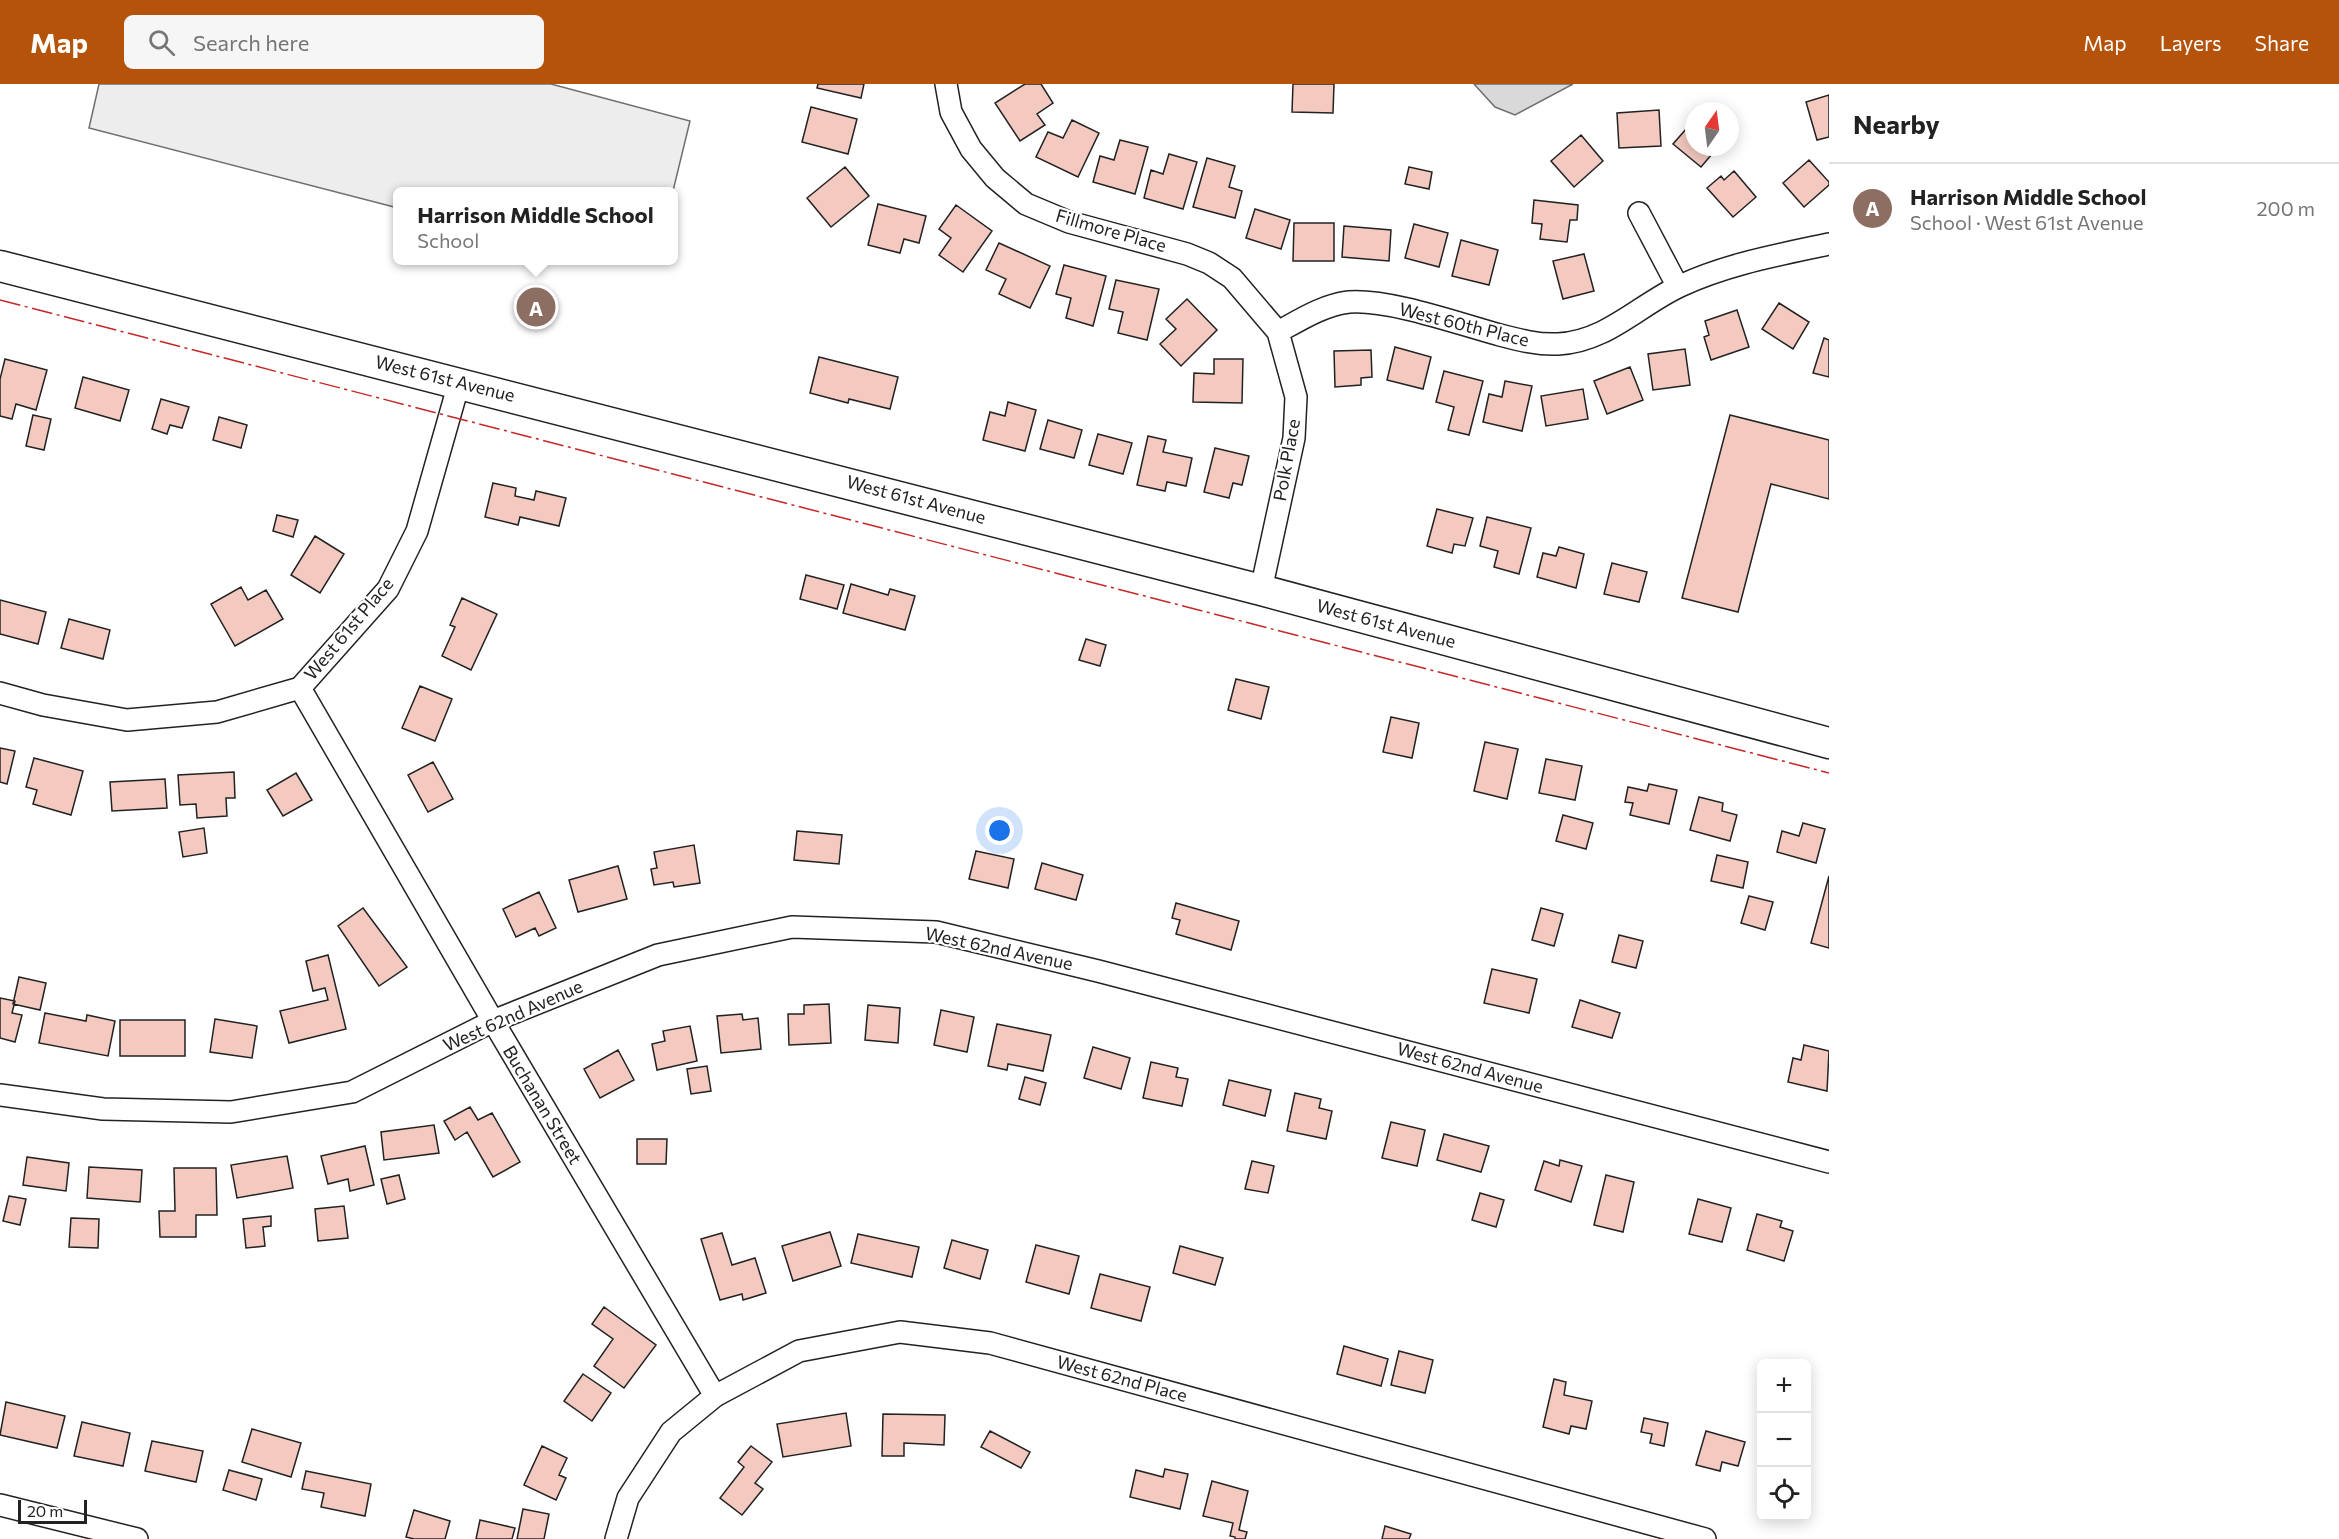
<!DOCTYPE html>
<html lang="en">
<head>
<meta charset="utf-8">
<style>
  :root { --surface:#fff; --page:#f6f6f6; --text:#222; --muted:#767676; --line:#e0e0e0; --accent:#b45309 }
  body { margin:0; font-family:Commissioner,sans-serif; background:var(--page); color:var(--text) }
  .controls { position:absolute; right:18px; bottom:18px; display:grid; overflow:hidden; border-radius:9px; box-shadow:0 3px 15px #0003 }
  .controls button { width:54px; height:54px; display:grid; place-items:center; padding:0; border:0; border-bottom:2px solid var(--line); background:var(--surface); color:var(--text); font:30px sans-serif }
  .compass { position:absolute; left:1685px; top:18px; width:54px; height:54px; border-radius:50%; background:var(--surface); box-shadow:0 3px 15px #0003; rotate:14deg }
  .scale { position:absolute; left:18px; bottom:15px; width:69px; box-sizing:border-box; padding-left:6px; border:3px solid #222; border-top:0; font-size:16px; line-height:21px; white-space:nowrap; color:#222; -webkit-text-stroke:4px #fff; paint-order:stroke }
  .you { position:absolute; left:1000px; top:747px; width:21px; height:21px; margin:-15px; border:4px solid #fff; border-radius:50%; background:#1a73e8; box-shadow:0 0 0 9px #1a73e833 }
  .badge { display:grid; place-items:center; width:39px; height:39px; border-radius:50%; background:var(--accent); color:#fff; font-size:20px; font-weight:700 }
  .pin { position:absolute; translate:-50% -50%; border:3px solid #fff; box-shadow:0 2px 6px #0006 }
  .popup { position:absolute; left:393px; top:103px; width:285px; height:78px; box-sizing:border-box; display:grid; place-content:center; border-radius:9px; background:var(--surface); filter:drop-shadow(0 2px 4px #0005); font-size:20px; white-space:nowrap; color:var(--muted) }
  .popup b { font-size:22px; color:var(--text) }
  .popup::after { content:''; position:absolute; left:50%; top:100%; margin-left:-12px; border:12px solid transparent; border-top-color:var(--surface) }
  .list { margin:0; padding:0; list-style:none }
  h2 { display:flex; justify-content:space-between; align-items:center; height:78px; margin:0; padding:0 24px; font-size:26px }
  h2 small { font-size:20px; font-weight:400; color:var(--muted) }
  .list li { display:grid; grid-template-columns:39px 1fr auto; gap:18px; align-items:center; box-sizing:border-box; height:90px; padding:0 24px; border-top:2px solid var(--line) }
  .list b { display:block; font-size:22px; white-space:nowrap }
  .list p { margin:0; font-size:20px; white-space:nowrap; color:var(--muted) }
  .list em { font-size:20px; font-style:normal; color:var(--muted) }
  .icon { flex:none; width:33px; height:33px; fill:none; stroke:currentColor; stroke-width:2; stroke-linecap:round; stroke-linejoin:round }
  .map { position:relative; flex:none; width:1829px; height:1455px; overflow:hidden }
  header { display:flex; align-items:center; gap:36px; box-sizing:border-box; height:84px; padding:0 30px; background:var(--accent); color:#fff }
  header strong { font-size:28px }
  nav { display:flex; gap:33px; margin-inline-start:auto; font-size:21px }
  .search { width:420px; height:54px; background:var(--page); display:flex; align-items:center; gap:15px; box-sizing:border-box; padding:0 21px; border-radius:9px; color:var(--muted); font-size:22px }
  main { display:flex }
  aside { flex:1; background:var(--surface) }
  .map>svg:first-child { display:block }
  .parking { fill:#ededed; stroke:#6f6f6f; stroke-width:1.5 }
  .water { fill:#d9d9d9; stroke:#6f6f6f; stroke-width:1.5 }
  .building { fill:#f3c9c0; stroke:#222; stroke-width:1.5 }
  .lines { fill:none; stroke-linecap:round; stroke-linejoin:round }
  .street-casing { stroke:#222; stroke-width:24 }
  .secondary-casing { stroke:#222; stroke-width:33 }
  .street { stroke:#fff; stroke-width:21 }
  .secondary { stroke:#fff; stroke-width:30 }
  .power { stroke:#c62828; stroke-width:1.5; stroke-dasharray:21 4.5 3 4.5; stroke-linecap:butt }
  .labels { text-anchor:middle; stroke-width:4.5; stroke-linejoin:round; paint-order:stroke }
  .street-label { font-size:18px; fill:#222; stroke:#fff }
</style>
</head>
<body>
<header>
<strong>Map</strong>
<div class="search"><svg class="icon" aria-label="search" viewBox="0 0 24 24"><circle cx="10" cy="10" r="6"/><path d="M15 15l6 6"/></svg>Search here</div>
<nav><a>Map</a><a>Layers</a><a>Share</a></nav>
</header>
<main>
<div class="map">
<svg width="1829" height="1455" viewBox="0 0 1829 1455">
  <rect width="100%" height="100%" fill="#fff"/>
  <!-- parking -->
  <path class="parking" d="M 99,0 L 551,0 L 690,37 L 673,107 L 398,107 L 398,124 L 89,44 Z"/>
  <!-- water -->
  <path class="water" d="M 1474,0 L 1573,0 L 1515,31 L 1495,23 Z"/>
  <!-- building -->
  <path class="building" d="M 818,0 L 864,0 L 861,14 L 817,4 Z
    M 1025,0 L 1041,0 L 1053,19 L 1037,30 L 1045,41 L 1020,57 L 995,19 Z
    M 1293,0 L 1334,0 L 1333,29 L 1292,28 Z
    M 1829,11 L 1829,53 L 1817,56 L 1806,18 Z
    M 811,23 L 857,35 L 848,70 L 802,58 Z
    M 1659,26 L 1661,62 L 1619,64 L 1617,29 Z
    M 1072,36 L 1099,49 L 1078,93 L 1036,73 L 1048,48 L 1063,54 Z
    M 1694,36 L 1694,63 L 1718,63 L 1701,83 L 1673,60 Z
    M 1581,51 L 1603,77 L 1574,103 L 1551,77 Z
    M 1120,56 L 1148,63 L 1135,110 L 1093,98 L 1100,72 L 1114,76 Z
    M 1169,70 L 1197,78 L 1183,125 L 1144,114 L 1151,86 L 1163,90 Z
    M 1207,74 L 1235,82 L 1229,103 L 1242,107 L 1235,134 L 1193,123 Z
    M 1809,76 L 1829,98 L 1829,101 L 1804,123 L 1783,99 Z
    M 845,83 L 869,112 L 831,143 L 807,114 Z
    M 1409,83 L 1432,88 L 1429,105 L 1405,100 Z
    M 1734,87 L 1756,113 L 1733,133 L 1707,104 L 1721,92 L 1724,96 Z
    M 1534,116 L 1578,121 L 1577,136 L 1570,136 L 1567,158 L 1540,155 L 1542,140 L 1532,139 Z
    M 878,120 L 926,132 L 919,159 L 904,155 L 900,169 L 868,161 Z
    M 956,121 L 992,147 L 963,188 L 939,171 L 951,154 L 939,145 Z
    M 1255,125 L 1290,136 L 1281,165 L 1246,154 Z
    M 1294,139 L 1334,139 L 1334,177 L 1293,177 Z
    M 1414,140 L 1448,149 L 1439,183 L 1405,174 Z
    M 1344,142 L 1391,146 L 1389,177 L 1342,173 Z
    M 1461,156 L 1498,166 L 1489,201 L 1452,192 Z
    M 999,159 L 1050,182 L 1030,224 L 999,210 L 1006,195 L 986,186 Z
    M 1584,170 L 1594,207 L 1563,215 L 1553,177 Z
    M 1064,181 L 1106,192 L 1093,242 L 1066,234 L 1071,214 L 1056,210 Z
    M 1116,196 L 1159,205 L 1147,256 L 1118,249 L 1123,228 L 1109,225 Z
    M 1187,215 L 1217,246 L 1181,282 L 1160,260 L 1176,245 L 1166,235 Z
    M 1779,219 L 1809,238 L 1793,265 L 1762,245 Z
    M 1737,226 L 1749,263 L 1711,276 L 1704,253 L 1709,251 L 1705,237 Z
    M 1824,254 L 1829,256 L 1829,293 L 1813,289 Z
    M 1395,263 L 1431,273 L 1423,305 L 1387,296 Z
    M 1685,265 L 1690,301 L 1653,306 L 1648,270 Z
    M 1371,266 L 1372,293 L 1361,294 L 1361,301 L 1335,303 L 1334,267 Z
    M 819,273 L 898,293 L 890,325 L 849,315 L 848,319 L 810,309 Z
    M 5,275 L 47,286 L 36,326 L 16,320 L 12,335 L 0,332 L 0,295 Z
    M 1214,275 L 1243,275 L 1242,319 L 1193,318 L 1194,289 L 1214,290 Z
    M 1630,283 L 1643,316 L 1607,330 L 1594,297 Z
    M 1444,287 L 1483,297 L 1469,351 L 1448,346 L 1454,323 L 1436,318 Z
    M 83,293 L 129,306 L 120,337 L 75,324 Z
    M 1505,297 L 1532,302 L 1522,347 L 1483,338 L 1489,310 L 1502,313 Z
    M 1583,305 L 1588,335 L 1546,342 L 1541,312 Z
    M 161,315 L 189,323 L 182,344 L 170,341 L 167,350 L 152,345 Z
    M 1008,318 L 1036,326 L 1025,367 L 983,356 L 990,328 L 1005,332 Z
    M 33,331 L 51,335 L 44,366 L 26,362 Z
    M 1730,331 L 1829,356 L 1829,415 L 1771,400 L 1738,528 L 1682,514 Z
    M 219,333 L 247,341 L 241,364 L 213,356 Z
    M 1048,336 L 1082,346 L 1074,374 L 1040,365 Z
    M 1098,350 L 1132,359 L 1123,390 L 1089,381 Z
    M 1148,352 L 1166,356 L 1163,368 L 1192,374 L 1186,402 L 1167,398 L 1165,407 L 1137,401 Z
    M 1215,364 L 1249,372 L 1242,401 L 1233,399 L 1229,414 L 1204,408 Z
    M 493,399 L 516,404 L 515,412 L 534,416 L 536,407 L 566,414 L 559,442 L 520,433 L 518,441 L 485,433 Z
    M 1437,425 L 1473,434 L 1465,462 L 1454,460 L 1452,469 L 1427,462 Z
    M 277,431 L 298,436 L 293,453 L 273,447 Z
    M 1487,433 L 1531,444 L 1519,490 L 1494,483 L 1498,467 L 1480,462 Z
    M 315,452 L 344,470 L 320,509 L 291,491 Z
    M 1559,463 L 1584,470 L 1576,504 L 1537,493 L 1543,469 L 1556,472 Z
    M 1612,479 L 1647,488 L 1639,518 L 1604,510 Z
    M 806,491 L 844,501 L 837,525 L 800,515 Z
    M 851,500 L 888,511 L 890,505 L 915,512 L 905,546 L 843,529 Z
    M 241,503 L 248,516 L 266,506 L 283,535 L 235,562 L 211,520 Z
    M 462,514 L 497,530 L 471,586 L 442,572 L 455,543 L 450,541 Z
    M 0,516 L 46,528 L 38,560 L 0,550 Z
    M 69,535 L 110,546 L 103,575 L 61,564 Z
    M 1086,555 L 1106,561 L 1100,582 L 1079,576 Z
    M 1236,595 L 1269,603 L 1261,635 L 1228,626 Z
    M 420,602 L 452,615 L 435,657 L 402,644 Z
    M 1391,633 L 1419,639 L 1412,674 L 1383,668 Z
    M 1485,658 L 1518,665 L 1507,715 L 1474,707 Z
    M 0,664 L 15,667 L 7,700 L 0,698 Z
    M 34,674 L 83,687 L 71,731 L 33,720 L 37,706 L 26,703 Z
    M 1546,675 L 1582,682 L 1575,716 L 1539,709 Z
    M 433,678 L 453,715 L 428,728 L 408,691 Z
    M 234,688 L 235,714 L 226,714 L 227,732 L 197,734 L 196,720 L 180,721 L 178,691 Z
    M 296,689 L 312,716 L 283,732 L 267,706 Z
    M 165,695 L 167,724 L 112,727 L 110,698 Z
    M 1649,700 L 1677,706 L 1669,740 L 1630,731 L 1633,719 L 1625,718 L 1628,703 L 1647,707 Z
    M 1699,713 L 1723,719 L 1722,727 L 1737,731 L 1730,757 L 1690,746 Z
    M 1563,731 L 1593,739 L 1586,765 L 1556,757 Z
    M 1803,739 L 1825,745 L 1816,779 L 1777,768 L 1782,747 L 1799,752 Z
    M 204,744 L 207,769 L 183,773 L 179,748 Z
    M 797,747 L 842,751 L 839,780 L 794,776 Z
    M 694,761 L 700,799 L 674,803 L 673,798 L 654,801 L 651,785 L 657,784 L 654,768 Z
    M 976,767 L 1014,775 L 1008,804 L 969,795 Z
    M 1717,771 L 1748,778 L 1743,804 L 1711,797 Z
    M 1042,779 L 1083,791 L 1076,816 L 1035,805 Z
    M 618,782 L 627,815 L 578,828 L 569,796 Z
    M 1829,792 L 1829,864 L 1811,859 Z
    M 539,808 L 556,844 L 539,852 L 535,844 L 516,853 L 503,825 Z
    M 1749,812 L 1773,818 L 1765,846 L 1741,839 Z
    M 1176,819 L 1239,837 L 1231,866 L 1176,850 L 1180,836 L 1172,834 Z
    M 363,824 L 407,883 L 379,902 L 338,842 Z
    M 1541,824 L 1563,830 L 1554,862 L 1532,856 Z
    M 1619,851 L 1643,857 L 1636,884 L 1612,878 Z
    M 328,871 L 346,945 L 289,959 L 280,927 L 328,916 L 325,904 L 313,907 L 306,877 Z
    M 1492,885 L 1537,895 L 1529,929 L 1484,919 Z
    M 19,893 L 46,899 L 40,926 L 13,920 Z
    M 0,914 L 15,917 L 12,929 L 22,931 L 15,958 L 0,954 Z
    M 1580,916 L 1620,929 L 1612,954 L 1572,943 Z
    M 829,920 L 831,959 L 789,961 L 788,930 L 804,930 L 804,921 Z
    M 868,921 L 900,924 L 898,959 L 865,956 Z
    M 941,926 L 974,933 L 967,968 L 934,961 Z
    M 45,929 L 86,937 L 87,931 L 115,937 L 108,972 L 39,959 Z
    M 742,930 L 743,936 L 758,934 L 761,965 L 721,969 L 717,932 Z
    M 215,935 L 257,942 L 252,974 L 210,968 Z
    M 120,936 L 185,936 L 185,972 L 120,972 Z
    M 997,940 L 1051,951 L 1043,987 L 1008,980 L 1007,986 L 988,982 Z
    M 690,942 L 697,977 L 657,986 L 652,960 L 665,957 L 663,947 Z
    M 1804,961 L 1829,967 L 1827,1007 L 1788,998 L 1793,974 L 1801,976 Z
    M 1093,963 L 1130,974 L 1121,1005 L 1084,994 Z
    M 618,966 L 634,996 L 600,1014 L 584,985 Z
    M 1151,978 L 1178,984 L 1176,993 L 1188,995 L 1182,1022 L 1143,1014 Z
    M 707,982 L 711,1007 L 691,1010 L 687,985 Z
    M 1025,993 L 1046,999 L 1040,1021 L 1019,1015 Z
    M 1229,996 L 1271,1006 L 1265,1032 L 1223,1021 Z
    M 1295,1009 L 1321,1015 L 1319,1024 L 1332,1027 L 1326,1055 L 1287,1047 Z
    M 470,1023 L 478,1036 L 492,1029 L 520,1078 L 493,1093 L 467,1048 L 455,1056 L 444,1037 Z
    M 1391,1038 L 1425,1046 L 1417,1082 L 1382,1074 Z
    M 434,1041 L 439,1069 L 384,1076 L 381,1048 Z
    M 1444,1050 L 1489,1062 L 1481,1088 L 1437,1076 Z
    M 637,1055 L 667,1055 L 666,1080 L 637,1080 Z
    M 365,1062 L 374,1101 L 350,1107 L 348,1095 L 328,1100 L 321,1072 Z
    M 287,1072 L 293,1104 L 237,1114 L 231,1081 Z
    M 27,1073 L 69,1079 L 66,1107 L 23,1101 Z
    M 1560,1076 L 1582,1082 L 1571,1118 L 1535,1106 L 1544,1077 L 1559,1082 Z
    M 1252,1077 L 1274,1082 L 1268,1109 L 1245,1105 Z
    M 89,1083 L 142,1086 L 140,1118 L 87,1114 Z
    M 174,1084 L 216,1084 L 217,1131 L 196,1131 L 196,1153 L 160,1153 L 159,1127 L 175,1127 Z
    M 399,1091 L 405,1115 L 387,1120 L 381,1095 Z
    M 1606,1091 L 1634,1098 L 1623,1148 L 1594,1141 Z
    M 1480,1109 L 1504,1116 L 1496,1143 L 1472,1136 Z
    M 9,1112 L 26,1115 L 20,1141 L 3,1137 Z
    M 1698,1115 L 1731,1124 L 1722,1158 L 1689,1150 Z
    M 344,1122 L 348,1154 L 318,1157 L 315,1125 Z
    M 1757,1130 L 1782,1137 L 1780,1143 L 1793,1147 L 1784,1177 L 1747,1166 Z
    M 271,1132 L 271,1142 L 263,1143 L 265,1162 L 246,1164 L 243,1135 Z
    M 71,1134 L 99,1135 L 98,1164 L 69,1163 Z
    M 830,1148 L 841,1182 L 793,1197 L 782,1162 Z
    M 722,1149 L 732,1181 L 755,1174 L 766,1209 L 743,1216 L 742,1210 L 720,1216 L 701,1155 Z
    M 858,1150 L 919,1163 L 912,1193 L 851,1179 Z
    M 952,1156 L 988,1166 L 980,1195 L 944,1184 Z
    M 1036,1161 L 1079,1172 L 1069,1210 L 1026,1198 Z
    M 1180,1162 L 1223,1174 L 1215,1201 L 1173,1189 Z
    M 1100,1190 L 1150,1203 L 1141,1237 L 1091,1224 Z
    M 604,1223 L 656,1261 L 624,1304 L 594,1282 L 613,1255 L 592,1240 Z
    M 1344,1262 L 1388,1275 L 1381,1302 L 1337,1290 Z
    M 1399,1267 L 1433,1276 L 1425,1309 L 1391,1301 Z
    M 583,1290 L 611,1309 L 592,1337 L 564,1317 Z
    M 1554,1295 L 1566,1298 L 1564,1311 L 1592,1317 L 1586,1345 L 1571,1342 L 1569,1350 L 1543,1343 Z
    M 6,1318 L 65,1332 L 57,1364 L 0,1351 Z
    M 846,1329 L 851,1362 L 783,1373 L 777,1340 Z
    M 883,1330 L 945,1331 L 944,1361 L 904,1359 L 904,1372 L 882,1372 Z
    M 1644,1334 L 1668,1339 L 1664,1362 L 1650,1359 L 1652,1350 L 1641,1348 Z
    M 82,1338 L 130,1349 L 123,1382 L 74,1372 Z
    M 252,1345 L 301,1359 L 291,1393 L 242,1378 Z
    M 990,1347 L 1030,1368 L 1021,1384 L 981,1363 Z
    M 1706,1347 L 1745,1358 L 1738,1382 L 1722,1378 L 1720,1387 L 1696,1381 Z
    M 152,1357 L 203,1367 L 196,1398 L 145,1387 Z
    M 542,1362 L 567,1374 L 559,1391 L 566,1394 L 556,1416 L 524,1401 Z
    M 751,1362 L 772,1378 L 755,1399 L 763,1405 L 742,1431 L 720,1414 L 744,1383 L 738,1378 Z
    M 1165,1385 L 1188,1390 L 1180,1425 L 1130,1413 L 1136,1386 L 1163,1393 Z
    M 229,1386 L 262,1395 L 256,1416 L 223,1406 Z
    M 306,1387 L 371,1400 L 365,1432 L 321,1423 L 324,1409 L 302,1405 Z
    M 1212,1397 L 1248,1407 L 1239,1446 L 1247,1448 L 1245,1455 L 1235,1455 L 1235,1453 L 1230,1452 L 1233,1439 L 1203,1432 Z
    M 523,1425 L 549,1430 L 544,1455 L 517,1455 Z
    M 414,1426 L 450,1437 L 445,1455 L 414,1455 L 406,1453 Z
    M 480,1436 L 515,1444 L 512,1455 L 476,1455 Z
    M 1385,1442 L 1411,1450 L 1409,1455 L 1382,1455 Z"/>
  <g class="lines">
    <!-- street casing -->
    <g class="street-casing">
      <path id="street" d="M 946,0 L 951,28 L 971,65 L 995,94 L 1026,120 L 1069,138 L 1187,170 L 1209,179 L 1232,194 L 1278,248 L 1296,313 L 1294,354 L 1261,506
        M 1639,129 L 1678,203
        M 1278,248 C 1300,236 1323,221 1349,218 C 1390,215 1459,240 1500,251 C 1519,256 1538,261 1558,260 C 1606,258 1639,221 1680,202 C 1727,180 1778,171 1829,160
        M 300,604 L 493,937 L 715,1312
        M 0,609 L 43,621 L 127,636 L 217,628 L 300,604 L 388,505 L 417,447 L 459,299
        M 0,1011 L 103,1025 L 231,1028 L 352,1008 L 493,937 L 658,871 L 792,843 L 936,848 L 1098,887 L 1829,1078
        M 0,1421 L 137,1455
        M 616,1455 L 628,1414 L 671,1348 L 715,1312 L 799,1267 L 900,1248 L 990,1259 L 1705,1455"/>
    </g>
    <!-- secondary casing -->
    <g class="secondary-casing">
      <path id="secondary" d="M 0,182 L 1261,506 L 1829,659"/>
    </g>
    <!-- street -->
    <use href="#street" class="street"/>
    <!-- secondary -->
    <use href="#secondary" class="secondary"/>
    <!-- power -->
    <path class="power" d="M 0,216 L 1829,689"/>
  </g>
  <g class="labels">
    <!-- street labels -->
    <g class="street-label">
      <text transform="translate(1111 147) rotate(16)" y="6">Fillmore Place</text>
      <text transform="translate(1464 241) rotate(14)" y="6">West 60th Place</text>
      <text transform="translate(445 295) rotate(14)" y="6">West 61st Avenue</text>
      <text transform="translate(1287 376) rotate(-80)" y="6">Polk Place</text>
      <text transform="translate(916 416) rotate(15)" y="6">West 61st Avenue</text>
      <text transform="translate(1386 540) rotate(15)" y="6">West 61st Avenue</text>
      <text transform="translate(349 545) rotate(-50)" y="6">West 61st Place</text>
      <text transform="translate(999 865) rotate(12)" y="6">West 62nd Avenue</text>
      <text transform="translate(513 932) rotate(-24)" y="6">West 62nd Avenue</text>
      <text transform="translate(1470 984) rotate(15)" y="6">West 62nd Avenue</text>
      <text transform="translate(542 1021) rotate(59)" y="6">Buchanan Street</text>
      <text transform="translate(1122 1295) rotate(15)" y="6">West 62nd Place</text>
    </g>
  </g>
</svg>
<div class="controls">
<button>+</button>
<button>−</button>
<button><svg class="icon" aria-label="locate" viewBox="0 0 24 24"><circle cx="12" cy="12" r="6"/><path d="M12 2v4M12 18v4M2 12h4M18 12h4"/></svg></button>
</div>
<svg class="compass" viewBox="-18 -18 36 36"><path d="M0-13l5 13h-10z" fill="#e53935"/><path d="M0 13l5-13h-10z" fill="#767676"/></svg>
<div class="scale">20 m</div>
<div class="you"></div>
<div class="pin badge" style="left:536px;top:223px;background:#8d6e63">A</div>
<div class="popup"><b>Harrison Middle School</b>School</div>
</div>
<aside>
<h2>Nearby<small></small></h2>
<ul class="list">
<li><span class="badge" style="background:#8d6e63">A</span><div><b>Harrison Middle School</b><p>School · West 61st Avenue</p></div><em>200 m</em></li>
</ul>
</aside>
</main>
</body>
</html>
